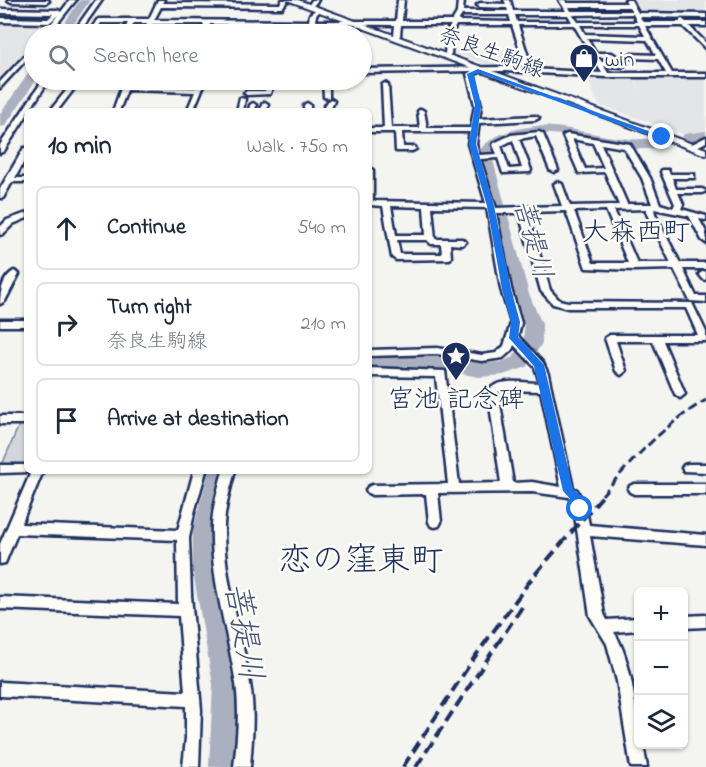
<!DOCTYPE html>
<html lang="en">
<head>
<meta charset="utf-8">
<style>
  :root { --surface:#fff; --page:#f2f2f3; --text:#1f2937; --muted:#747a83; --line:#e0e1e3 }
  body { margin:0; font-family:"Indie Flower","Klee One",sans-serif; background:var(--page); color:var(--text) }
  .controls { position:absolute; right:18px; bottom:18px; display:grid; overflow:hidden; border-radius:9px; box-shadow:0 2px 4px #0004 }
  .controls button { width:54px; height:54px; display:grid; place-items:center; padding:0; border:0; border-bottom:2px solid var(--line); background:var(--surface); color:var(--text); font:30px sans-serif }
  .stop { position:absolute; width:18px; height:18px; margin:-14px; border:4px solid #1a73e8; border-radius:50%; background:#fff }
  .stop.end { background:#1a73e8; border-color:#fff; box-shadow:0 2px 6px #0008 }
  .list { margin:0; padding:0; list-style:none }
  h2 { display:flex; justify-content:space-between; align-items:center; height:78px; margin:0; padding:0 24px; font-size:26px }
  h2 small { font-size:20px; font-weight:400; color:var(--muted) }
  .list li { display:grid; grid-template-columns:39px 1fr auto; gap:18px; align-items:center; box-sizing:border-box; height:84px; margin:0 12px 12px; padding:0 12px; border:2px solid var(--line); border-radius:9px }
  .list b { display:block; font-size:22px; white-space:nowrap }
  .list p { margin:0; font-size:20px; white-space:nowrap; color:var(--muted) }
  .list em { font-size:20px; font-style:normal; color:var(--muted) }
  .icon { flex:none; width:33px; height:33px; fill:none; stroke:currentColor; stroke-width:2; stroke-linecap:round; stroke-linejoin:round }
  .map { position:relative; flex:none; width:706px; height:767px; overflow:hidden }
  .search { position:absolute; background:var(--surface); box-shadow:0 2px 4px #0004; left:24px; top:24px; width:348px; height:66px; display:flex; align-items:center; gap:15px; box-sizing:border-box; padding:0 21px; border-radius:33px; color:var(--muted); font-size:22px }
  .panel { position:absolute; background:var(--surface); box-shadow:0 2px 4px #0004; left:24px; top:108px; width:348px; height:366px; border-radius:9px }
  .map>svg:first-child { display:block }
  .built { fill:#e4e5e6 }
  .green { fill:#d4d6db; stroke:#78829c; stroke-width:1.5 }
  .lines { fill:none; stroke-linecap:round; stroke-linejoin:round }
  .stream-far1 { stroke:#717c98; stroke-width:1.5 }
  .stream { stroke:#717c98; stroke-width:2 }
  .river { fill:#aab0bf; fill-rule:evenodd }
  .minor-casing { stroke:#1b2f5e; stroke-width:5 }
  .major-casing { stroke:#1b2f5e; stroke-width:4 }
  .minor { fill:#fdfcf7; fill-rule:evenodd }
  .major { fill:#fdfcf7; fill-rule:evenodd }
  .rail-far1 { stroke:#1b2f5e; stroke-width:3; stroke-dasharray:9 4.5; stroke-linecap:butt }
  .rail { stroke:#1b2f5e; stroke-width:4; stroke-dasharray:12 6; stroke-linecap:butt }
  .route { fill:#1a73e8 }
  .labels { text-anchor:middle; stroke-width:5; stroke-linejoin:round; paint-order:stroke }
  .far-street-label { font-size:22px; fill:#1b2f5e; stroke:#fdfcf7 }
  .far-poi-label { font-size:22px; fill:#1b2f5e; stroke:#fdfcf7; text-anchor:start }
  .poi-label { font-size:26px; fill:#1b2f5e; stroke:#fdfcf7 }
  .neighbourhood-label { font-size:27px; fill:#1b2f5e; stroke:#fdfcf7 }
  .water-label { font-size:27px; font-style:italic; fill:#46567b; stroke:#fdfcf7 }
  .near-neighbourhood-label { font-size:33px; fill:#1b2f5e; stroke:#fdfcf7 }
  .near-water-label { font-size:33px; font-style:italic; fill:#46567b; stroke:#fdfcf7 }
</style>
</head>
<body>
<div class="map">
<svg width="706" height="767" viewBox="0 0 706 767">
  <rect width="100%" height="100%" fill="#f4f4f1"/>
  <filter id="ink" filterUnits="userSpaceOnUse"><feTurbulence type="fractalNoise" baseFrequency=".0167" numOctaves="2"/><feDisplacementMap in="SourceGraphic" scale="12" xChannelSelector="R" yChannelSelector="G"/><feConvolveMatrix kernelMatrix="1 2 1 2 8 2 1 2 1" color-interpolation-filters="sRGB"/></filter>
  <g filter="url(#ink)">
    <!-- built -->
    <path class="built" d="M 630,0 L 706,0 L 706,16 L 638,14 Z
      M 0,21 L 52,22 L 43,34 L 34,34 L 34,43 L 0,81 Z
      M 521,50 L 526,67 L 485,64 L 455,53 L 455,51 Z
      M 587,78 L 634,79 L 643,94 L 635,79 L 706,78 L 706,133 L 690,136 L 599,105 Z"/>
    <!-- green -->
    <path class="green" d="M 27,424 L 27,465 L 2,465 L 19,425 Z"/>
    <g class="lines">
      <!-- stream-far1 -->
      <path class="stream-far1" d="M 79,34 L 88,21
        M 30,111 L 50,80
        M 21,125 L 27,116"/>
      <!-- stream -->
      <path class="stream" d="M 11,139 L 22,123"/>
      <!-- river -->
      <path class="river" d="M 80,0 L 90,0 L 67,34 L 57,34 Z
        M 30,71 L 34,71 L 36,80 L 5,126 L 0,127 L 0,114 Z
        M 536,126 C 568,126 597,136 629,139 C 640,141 657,135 665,142 C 638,170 534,102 491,153 L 529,294 L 542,324 L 542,343 L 527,367 L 503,375 L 479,377 L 437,369 L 398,368 L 369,371 L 369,359 L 398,356 L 437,357 L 479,363 L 501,362 L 513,357 L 524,343 L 524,324 L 511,294 L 477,153 C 492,133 513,129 536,126 Z
        M 706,131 L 706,139 L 689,141 L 682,137 L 684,134 Z
        M 209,471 L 231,471 L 217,530 L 217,572 L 239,685 L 237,767 L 209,767 L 213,685 L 193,572 L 193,530 Z"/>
      <!-- minor casing -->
      <g class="minor-casing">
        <path id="minor" d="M 8,0 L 48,0 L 49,1 L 46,3 L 11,2 Z
          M 70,0 L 76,0 L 49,34 L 43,34 L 58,15 L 49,23 L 0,22 L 0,18 L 48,19 L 53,14 L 0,13 L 0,9 L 58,10 L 61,12 Z
          M 96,0 L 102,0 L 78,34 L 72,34 Z
          M 158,0 L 164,0 L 162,3 L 280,4 L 282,0 L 288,0 L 282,8 L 161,7 L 154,20 L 309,21 L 310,14 L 317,9 L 320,11 L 316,15 L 315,21 L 396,21 L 398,0 L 404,0 L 402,21 L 452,21 L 457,13 L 458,0 L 464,0 L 463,11 L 508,11 L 507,8 L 480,7 L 477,5 L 480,3 L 506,4 L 504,0 L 510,0 L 513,11 L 566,11 L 559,0 L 565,0 L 567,3 L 627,3 L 625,0 L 631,0 L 638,13 L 706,14 L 706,18 L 640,17 L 643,22 L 680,22 L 680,20 L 682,19 L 686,22 L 706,22 L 706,26 L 689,26 L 706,43 L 706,49 L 683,26 L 645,26 L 672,73 L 706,73 L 706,77 L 606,77 L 505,71 L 483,71 L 473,75 L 481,105 L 479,119 L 535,116 L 539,118 L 535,120 L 479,123 L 476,144 L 479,155 L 497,154 L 493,145 L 494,143 L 511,135 L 539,132 L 543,134 L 558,170 L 554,172 L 550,170 L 536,136 L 519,139 L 531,170 L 530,172 L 503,173 L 498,158 L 480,159 L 496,208 L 562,206 L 554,184 L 558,182 L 562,184 L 570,206 L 619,205 L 605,172 L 579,173 L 563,136 L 567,134 L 630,144 L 650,178 L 660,204 L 673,208 L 675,204 L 661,172 L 662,170 L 668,170 L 670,174 L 694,174 L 694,178 L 672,178 L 676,189 L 702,189 L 706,191 L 702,193 L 678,193 L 683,204 L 681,209 L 706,216 L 706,220 L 699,219 L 706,232 L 706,243 L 702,240 L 689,216 L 654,209 L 655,214 L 680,263 L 706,263 L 706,269 L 683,269 L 696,296 L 706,296 L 706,302 L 690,301 L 674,269 L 634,270 L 586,268 L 566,211 L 527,212 L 550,290 L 559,300 L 568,302 L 692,303 L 706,332 L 706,341 L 663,341 L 685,394 L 680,398 L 675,394 L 653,341 L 616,341 L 626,371 L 621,375 L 616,371 L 605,338 L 610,335 L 698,335 L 686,308 L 568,308 L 553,304 L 541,291 L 519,213 L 496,213 L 511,289 L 521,323 L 518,336 L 543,363 L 548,374 L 573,488 L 577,490 L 586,509 L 589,525 L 706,535 L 706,545 L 590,536 L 604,614 L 607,620 L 638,618 L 638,630 L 614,632 C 631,658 638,713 638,744 L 643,744 L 647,767 L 631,767 L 617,681 L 607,644 L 590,616 L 574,509 L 569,497 L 532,492 L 438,493 L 441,522 L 439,526 L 435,527 L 431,526 L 429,522 L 426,494 L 372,495 L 368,493 L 366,490 L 368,487 L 372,485 L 448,484 L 436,377 L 369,376 L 369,368 L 445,371 L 459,484 L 501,483 L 488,391 C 499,377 523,383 540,383 L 535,367 L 514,345 L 512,350 L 503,358 L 482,361 L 437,354 L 369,356 L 369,350 L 437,348 L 482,355 L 496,353 L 504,346 L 511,323 L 501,289 L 487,208 L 432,207 L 435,239 L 462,239 L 466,242 L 462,245 L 450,244 L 451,257 L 450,259 L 396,260 L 392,257 L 383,206 L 369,205 L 369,168 L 373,170 L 373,201 L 486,203 L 468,144 L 470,132 L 402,132 L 403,147 L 415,147 L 416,149 L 412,151 L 396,151 L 395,132 L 369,132 L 369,128 L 384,128 L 382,85 L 385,83 L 388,85 L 391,128 L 420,128 L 418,111 L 421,109 L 424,111 L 427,128 L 471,128 L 475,105 L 467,74 L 472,71 L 362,73 L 362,69 L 505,67 L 526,68 L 512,25 L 456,25 L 453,31 L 451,54 L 448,56 L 445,54 L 447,31 L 451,25 L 401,25 L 400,36 L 397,38 L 394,36 L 395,25 L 315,24 L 314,34 L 308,34 L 309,24 L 233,24 L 230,34 L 224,34 L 227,24 L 210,24 L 207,34 L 201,34 L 204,24 L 153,24 L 148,34 L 142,34 L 147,23 L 134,23 L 128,34 L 122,34 L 128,23 L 101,23 L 94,34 L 88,34 L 97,20 L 99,19 L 149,19 ZM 569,7 L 629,7 L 632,11 L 571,11 ZM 633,14 L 637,22 L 578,22 L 573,15 ZM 462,15 L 509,15 L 511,22 L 458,21 ZM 515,15 L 568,15 L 572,22 L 517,22 ZM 518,25 L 574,25 L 602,73 L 532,69 ZM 580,25 L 639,25 L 645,36 L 585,34 ZM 587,38 L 647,40 L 656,55 L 630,54 L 627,56 L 630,58 L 658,59 L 666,73 L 608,73 L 604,66 L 622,67 L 625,65 L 622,63 L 602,62 L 598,57 L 612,57 L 615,55 L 612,53 L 596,53 ZM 572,139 L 593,143 L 604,168 L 585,169 ZM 513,140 L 522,168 L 509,169 L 501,146 ZM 601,144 L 624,148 L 642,178 L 652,204 L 627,204 ZM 391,206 L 424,207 L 426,235 L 396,235 ZM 646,209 L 647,214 L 671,263 L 637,263 L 614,210 ZM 606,210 L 628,263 L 593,263 L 574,211 ZM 397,240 L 427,240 L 431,244 L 441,244 L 442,254 L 400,254 ZM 501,390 L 541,391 L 561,487 L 532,482 L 513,483 L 498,392 Z
          M 312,0 L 318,0 L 312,7 L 309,5 Z
          M 34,46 L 34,51 L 0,88 L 0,82 Z
          M 43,80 L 49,80 L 29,111 L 27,111 L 27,115 L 4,151 L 0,153 L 0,145 Z
          M 67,80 L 79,80 L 80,81 L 57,111 L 50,111 L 73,82 Z
          M 124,80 L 130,80 L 128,86 L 196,88 L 200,80 L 206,80 L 193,111 L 187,111 L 195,92 L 127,90 L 119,111 L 113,111 Z
          M 269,80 L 275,80 L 270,94 L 247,95 L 244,93 L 247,91 L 265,91 L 267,85 L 250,85 L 248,84 L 248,82 Z
          M 323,80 L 329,80 L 329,98 L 324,97 Z
          M 240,98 L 245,99 L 243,111 L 237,111 Z
          M 331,99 L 334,101 L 330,111 L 324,111 L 324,107 L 329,100 Z
          M 265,102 L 268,104 L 267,111 L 261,111 L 262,104 Z
          M 253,103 L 256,105 L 255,111 L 249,111 L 250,105 Z
          M 307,103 L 310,105 L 310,111 L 304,111 L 304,105 Z
          M 706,137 L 706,142 L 693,149 L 686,147 Z
          M 24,148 L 27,148 L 27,156 L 15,178 L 27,178 L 27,182 L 12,182 L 3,198 L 0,198 L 0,189 Z
          M 27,213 L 27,218 L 13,224 L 3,234 L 0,235 L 0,227 L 7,220 Z
          M 14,271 L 19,274 L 5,301 L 0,304 C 0,292 3,277 14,271 Z
          M 704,271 L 706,272 L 706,280 L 703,279 L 699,274 Z
          M 0,320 L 27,320 L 27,326 L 0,326 Z
          M 0,416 L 27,416 L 27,424 L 0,424 Z
          M 688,464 L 706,464 L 706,472 L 684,471 L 682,468 L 684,465 Z
          M 0,465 L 27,465 L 27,471 L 43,471 L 21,524 L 178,530 L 194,471 L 206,471 L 194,513 L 189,538 L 191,595 L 201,710 L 199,767 L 183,767 L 186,738 L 186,706 L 0,696 L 0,682 L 185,692 L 179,616 L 0,609 L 0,597 L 178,604 L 177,540 L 17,534 L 5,563 L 0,564 L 0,544 L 31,472 L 0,473 Z
          M 223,471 L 235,471 C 230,489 225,506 224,525 C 223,580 242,631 250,684 C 255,712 252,740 250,767 L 234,767 C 237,740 240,712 236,684 C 228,631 210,579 212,525 C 213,506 218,489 223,471 Z
          M 634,484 L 706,484 L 706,494 L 634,494 L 630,492 L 628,489 L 630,486 Z
          M 706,615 L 706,627 L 684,628 L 684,616 Z"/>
      </g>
      <!-- major casing -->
      <g class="major-casing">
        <path id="major" d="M 287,0 L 298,0 L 706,149 L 706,155 Z"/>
      </g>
      <!-- minor -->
      <use href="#minor" class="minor"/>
      <!-- major -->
      <use href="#major" class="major"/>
      <!-- rail-far1 -->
      <path class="rail-far1" d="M 602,495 C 633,459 665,424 706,400"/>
      <!-- rail -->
      <path class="rail" d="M 403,767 L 474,658 L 532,578 L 604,494
        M 416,767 L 522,607"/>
    </g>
  </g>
  <!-- route -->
  <path class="route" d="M 478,69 L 665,137 L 659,139 L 480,73 L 474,74 L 481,105 L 476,144 L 494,206 L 511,289 L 520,322 L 518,337 L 544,365 L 573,489 L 582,497 L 586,509 L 580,513 L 576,512 L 573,502 L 563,491 L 534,366 L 509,338 L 511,322 L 502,289 L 487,206 L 469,144 L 475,105 L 467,74 Z"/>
  <!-- icons -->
  <defs>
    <g id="shop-pin" transform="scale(1.5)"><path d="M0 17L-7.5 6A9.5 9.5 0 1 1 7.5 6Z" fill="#1b2f5e" stroke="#fdfcf7"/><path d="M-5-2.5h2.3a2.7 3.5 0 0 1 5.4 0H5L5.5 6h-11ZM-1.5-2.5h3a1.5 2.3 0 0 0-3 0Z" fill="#fff"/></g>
    <g id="sight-pin" transform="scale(1.5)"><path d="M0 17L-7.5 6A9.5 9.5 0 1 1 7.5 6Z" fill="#1b2f5e" stroke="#fdfcf7"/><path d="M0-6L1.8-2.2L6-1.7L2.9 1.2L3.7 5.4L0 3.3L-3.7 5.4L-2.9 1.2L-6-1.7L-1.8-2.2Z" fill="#fff"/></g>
  </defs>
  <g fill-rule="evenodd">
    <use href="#shop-pin" x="584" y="58"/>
    <use href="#sight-pin" x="456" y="356"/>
  </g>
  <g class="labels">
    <!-- far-street labels -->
    <g class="far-street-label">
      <text transform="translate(492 51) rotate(20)" y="8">奈良生駒線</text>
    </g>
    <!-- far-poi labels -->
    <g class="far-poi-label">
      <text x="605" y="66">win</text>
    </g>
    <!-- poi labels -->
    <g class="poi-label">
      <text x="456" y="407">宮池 記念碑</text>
    </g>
    <!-- neighbourhood labels -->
    <g class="neighbourhood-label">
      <text x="636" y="240">大森西町</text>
    </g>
    <!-- water labels -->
    <g class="water-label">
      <text transform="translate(534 239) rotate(75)" y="9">菩提川</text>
    </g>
    <!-- near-neighbourhood labels -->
    <g class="near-neighbourhood-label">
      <text x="361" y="570">恋の窪東町</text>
    </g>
    <!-- near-water labels -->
    <g class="near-water-label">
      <text transform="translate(246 631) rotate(81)" y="12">菩提川</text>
    </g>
  </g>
</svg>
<div class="controls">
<button>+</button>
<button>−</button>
<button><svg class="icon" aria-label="layers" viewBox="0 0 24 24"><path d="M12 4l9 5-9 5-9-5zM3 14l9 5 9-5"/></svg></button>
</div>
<div class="stop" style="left:580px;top:509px"></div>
<div class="stop end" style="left:662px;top:137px"></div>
<div class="search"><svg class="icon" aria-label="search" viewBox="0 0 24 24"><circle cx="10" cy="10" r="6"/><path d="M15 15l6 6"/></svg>Search here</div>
<section class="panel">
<h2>10 min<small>Walk · 750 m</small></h2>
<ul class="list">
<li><svg class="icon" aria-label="ahead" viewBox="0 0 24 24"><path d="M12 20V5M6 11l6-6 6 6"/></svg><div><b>Continue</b></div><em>540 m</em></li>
<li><svg class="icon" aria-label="right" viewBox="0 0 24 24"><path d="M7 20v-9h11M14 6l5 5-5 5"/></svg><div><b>Turn right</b><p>奈良生駒線</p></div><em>210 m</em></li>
<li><svg class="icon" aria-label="arrive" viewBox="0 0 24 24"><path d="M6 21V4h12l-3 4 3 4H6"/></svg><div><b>Arrive at destination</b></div></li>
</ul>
</section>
</div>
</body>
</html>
